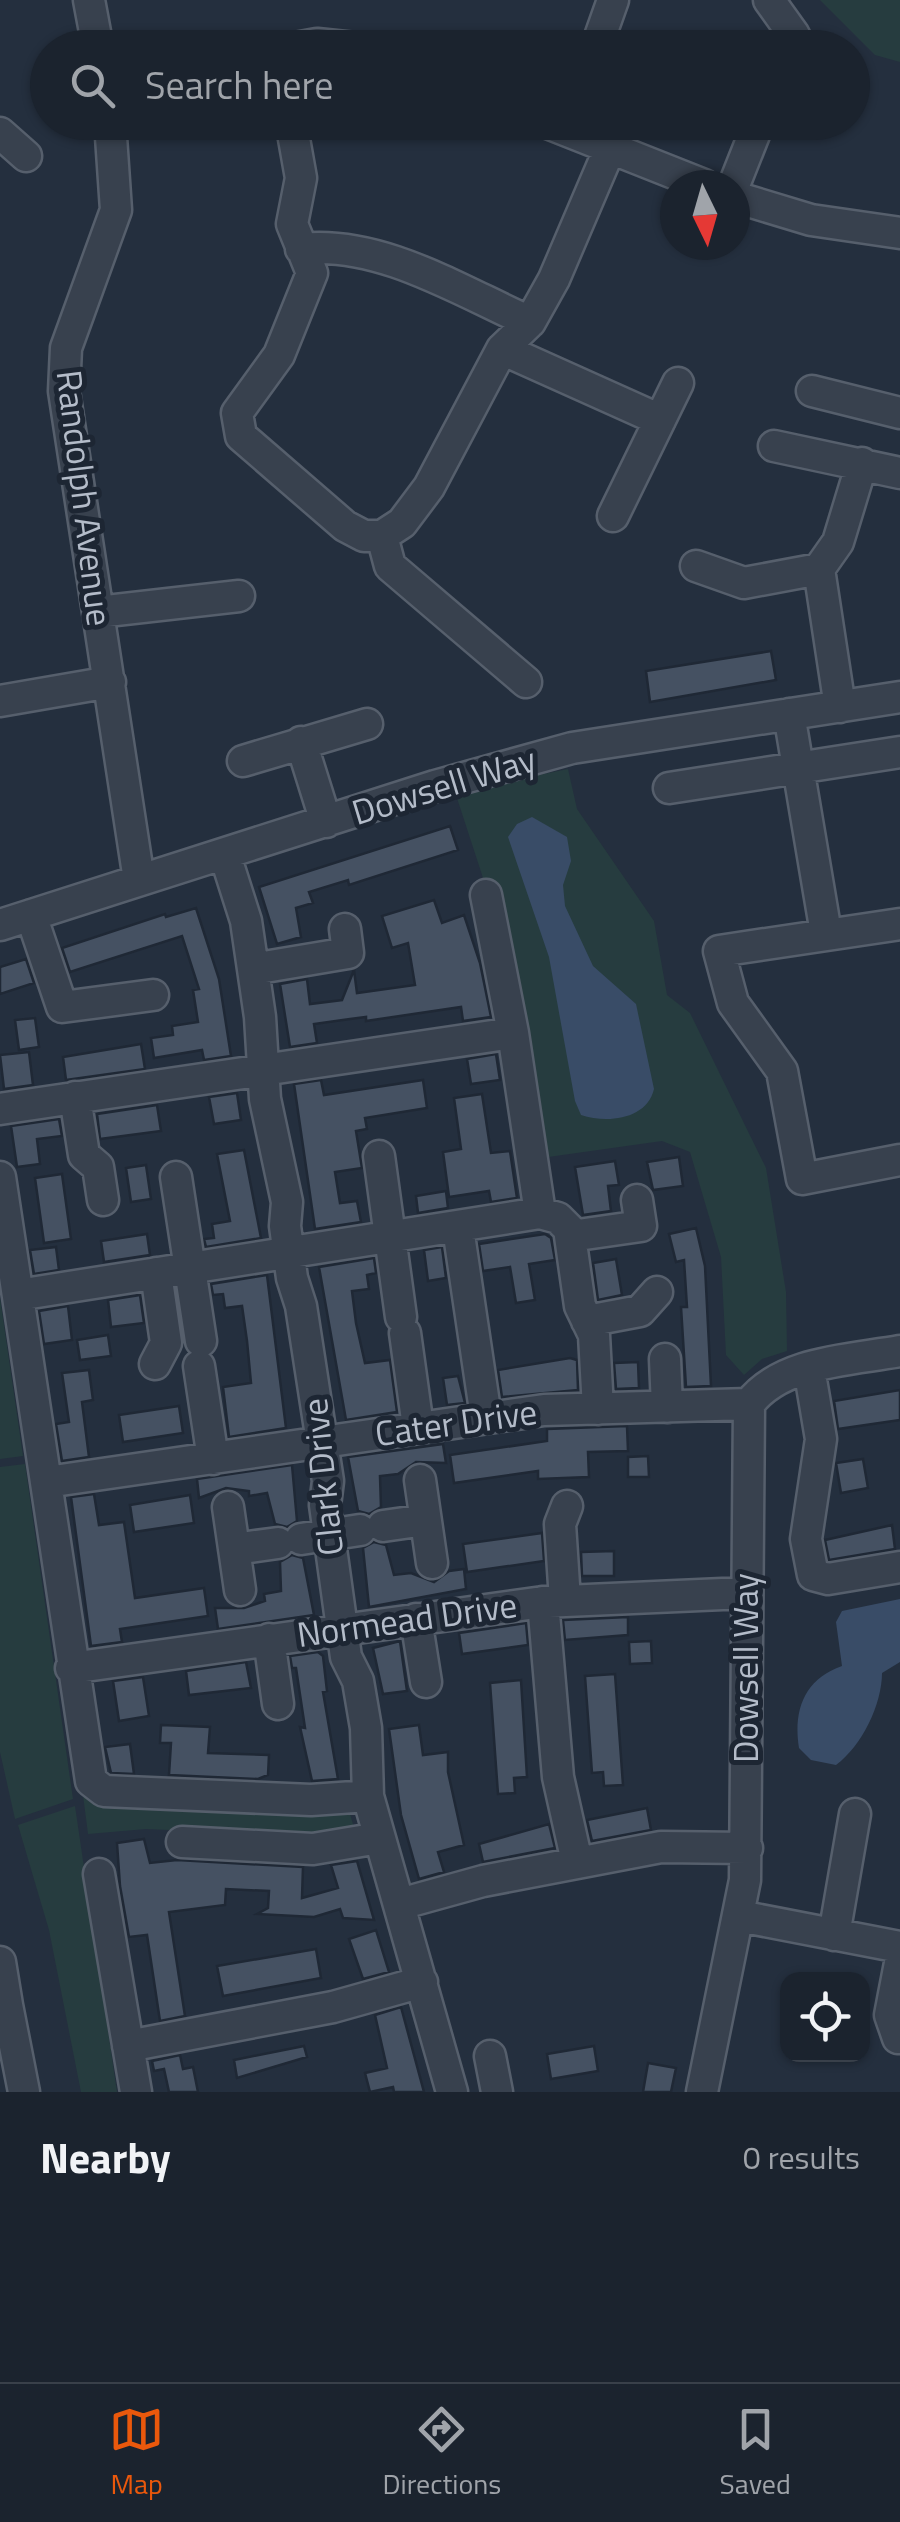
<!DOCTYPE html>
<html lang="en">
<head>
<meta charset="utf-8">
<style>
  :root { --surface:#1b232e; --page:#282f3a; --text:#f1f3f6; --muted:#a0a4aa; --line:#39404a; --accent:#ea580c }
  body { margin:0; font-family:"Titillium Web",sans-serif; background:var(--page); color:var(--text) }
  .controls { position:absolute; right:30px; bottom:30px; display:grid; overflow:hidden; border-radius:20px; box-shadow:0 2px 8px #0004 }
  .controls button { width:90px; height:90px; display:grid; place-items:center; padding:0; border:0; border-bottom:2px solid var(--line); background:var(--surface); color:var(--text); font:50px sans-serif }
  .compass { position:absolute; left:660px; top:170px; width:90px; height:90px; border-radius:50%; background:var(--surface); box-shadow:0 2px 8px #0004; rotate:175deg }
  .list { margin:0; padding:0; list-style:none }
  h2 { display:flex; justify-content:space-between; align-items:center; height:130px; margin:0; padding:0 40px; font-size:42px }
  h2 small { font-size:32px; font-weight:400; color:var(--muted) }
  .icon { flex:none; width:55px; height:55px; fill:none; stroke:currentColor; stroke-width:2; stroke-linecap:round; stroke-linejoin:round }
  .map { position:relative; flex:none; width:900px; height:2092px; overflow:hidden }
  .search { position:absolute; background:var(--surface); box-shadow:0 2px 8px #0004; left:30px; right:30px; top:30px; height:110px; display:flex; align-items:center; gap:25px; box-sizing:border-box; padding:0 35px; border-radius:55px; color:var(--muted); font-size:38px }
  .sheet { height:290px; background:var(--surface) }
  nav { display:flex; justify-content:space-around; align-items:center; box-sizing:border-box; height:140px; border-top:2px solid var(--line); background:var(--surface); font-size:28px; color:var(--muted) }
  nav a { display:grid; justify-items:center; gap:5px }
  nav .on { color:var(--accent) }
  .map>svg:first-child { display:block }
  .green { fill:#263c3f }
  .water { fill:#394c67 }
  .building { fill:#455162; stroke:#1f2835; stroke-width:2.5 }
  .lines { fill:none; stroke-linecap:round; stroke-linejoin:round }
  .minor-casing { stroke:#565f6c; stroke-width:35 }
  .minor { stroke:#38414e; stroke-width:30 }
  .labels { text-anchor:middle; stroke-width:10; stroke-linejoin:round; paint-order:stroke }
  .street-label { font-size:35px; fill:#b4bcc9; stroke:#1d2633 }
</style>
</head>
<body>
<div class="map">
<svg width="900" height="2092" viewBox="0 0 900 2092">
  <rect width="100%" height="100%" fill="#242f3e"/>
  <!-- green -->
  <path class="green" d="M 820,0 L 900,0 L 900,62 L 875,55 Z
    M 568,769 L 577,809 L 654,921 L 667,995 L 690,1013 L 766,1168 L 786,1292 L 787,1351 L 762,1359 L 744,1375 L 726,1355 L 721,1257 L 690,1152 L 662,1141 L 541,1158 L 513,970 L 455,792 Z
    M 0,1298 L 23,1456 L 0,1459 Z
    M 25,1464 L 73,1799 L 15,1819 L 0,1752 L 0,1467 Z
    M 83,1795 L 93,1800 L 348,1807 L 355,1831 L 328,1837 L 146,1829 L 88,1834 Z
    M 75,1806 L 117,2092 L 81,2092 L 49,1930 L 18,1825 Z"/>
  <!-- water -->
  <path class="water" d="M 532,817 L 567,837 L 571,861 L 563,885 L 565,906 L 593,966 L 636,1004 L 654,1089 C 647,1119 608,1124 581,1115 L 575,1101 L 549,957 L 508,837 L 517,824 Z
    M 900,1599 L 900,1662 L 882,1673 C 882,1704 862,1746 836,1765 L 811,1760 L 799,1748 C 793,1711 804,1679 842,1666 L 836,1622 L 842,1611 Z"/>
  <!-- building -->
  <path class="building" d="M 771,651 L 776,680 L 650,702 L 646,671 Z
    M 450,826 L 458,850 L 349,885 L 348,880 L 309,892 L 313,903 L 296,908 L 301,937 L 277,944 L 259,887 Z
    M 434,900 L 442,923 L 464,915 L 480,963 L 491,1017 L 463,1021 L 461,1007 L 366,1021 L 366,1017 L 350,1019 L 314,1024 L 317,1043 L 290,1047 L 280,984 L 307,979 L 310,1004 L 342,1000 L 354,970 L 357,993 L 415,985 L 408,943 L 392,948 L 382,916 Z
    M 196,908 L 219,979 L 231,1056 L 204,1060 L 202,1050 L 154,1058 L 151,1038 L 173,1035 L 172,1026 L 198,1022 L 193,990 L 199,989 L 182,936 L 70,972 L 62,948 L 165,914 L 166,917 Z
    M 26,959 L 34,983 L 0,994 L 0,967 Z
    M 35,1018 L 39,1047 L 19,1050 L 15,1020 Z
    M 141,1044 L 145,1069 L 66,1080 L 63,1057 Z
    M 29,1052 L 33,1085 L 4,1089 L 0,1055 Z
    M 496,1054 L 500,1080 L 471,1084 L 467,1059 Z
    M 321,1080 L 324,1095 L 423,1080 L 427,1108 L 365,1118 L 367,1129 L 356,1131 L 362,1168 L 335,1172 L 340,1203 L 357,1201 L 361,1222 L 315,1229 L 294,1084 Z
    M 237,1093 L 241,1120 L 214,1124 L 209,1097 Z
    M 482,1094 L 491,1153 L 510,1151 L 517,1198 L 491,1202 L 489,1191 L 449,1197 L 443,1152 L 461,1149 L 454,1098 Z
    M 157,1105 L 161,1131 L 100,1139 L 97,1114 Z
    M 59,1119 L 62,1136 L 37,1139 L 40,1164 L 17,1167 L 11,1126 Z
    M 244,1150 L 261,1238 L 206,1247 L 204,1239 L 214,1238 L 212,1224 L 230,1221 L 217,1154 Z
    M 679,1157 L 683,1186 L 653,1190 L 647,1162 Z
    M 615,1161 L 619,1185 L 608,1186 L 611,1211 L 583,1215 L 575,1167 Z
    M 146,1165 L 151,1199 L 131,1202 L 126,1168 Z
    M 62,1174 L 71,1239 L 44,1243 L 35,1178 Z
    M 446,1191 L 448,1208 L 418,1213 L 416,1196 Z
    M 696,1228 L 705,1266 L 711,1386 L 686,1387 L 681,1307 L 687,1307 L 684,1260 L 676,1262 L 669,1234 Z
    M 147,1234 L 150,1255 L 104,1262 L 101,1241 Z
    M 545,1234 L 551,1238 L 555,1260 L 529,1264 L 535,1300 L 516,1303 L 510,1267 L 483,1271 L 479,1244 Z
    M 56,1247 L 59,1270 L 34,1274 L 30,1250 Z
    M 442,1247 L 446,1278 L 428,1281 L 424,1250 Z
    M 374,1258 L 376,1273 L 367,1275 L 369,1289 L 352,1291 L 356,1323 L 365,1363 L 390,1360 L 397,1412 L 346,1420 L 319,1267 Z
    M 616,1259 L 622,1295 L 598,1300 L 593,1263 Z
    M 267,1275 L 286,1428 L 229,1437 L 223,1387 L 251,1383 L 247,1341 L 242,1306 L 225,1308 L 223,1294 L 213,1295 L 211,1284 Z
    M 140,1295 L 144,1323 L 111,1327 L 108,1300 Z
    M 68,1306 L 72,1340 L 44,1344 L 39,1311 Z
    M 108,1335 L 111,1356 L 80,1360 L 77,1340 Z
    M 570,1358 L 577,1360 L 578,1390 L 502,1397 L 498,1370 Z
    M 638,1362 L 639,1388 L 616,1389 L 614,1363 Z
    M 89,1370 L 93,1400 L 82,1402 L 89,1457 L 62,1461 L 56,1424 L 69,1422 L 62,1373 Z
    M 458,1376 L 465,1403 L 447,1405 L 443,1378 Z
    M 900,1390 L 900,1420 L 838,1429 L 834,1401 Z
    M 179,1406 L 183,1433 L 123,1442 L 119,1415 Z
    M 627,1426 L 628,1451 L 588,1452 L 589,1477 L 538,1479 L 538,1471 L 454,1483 L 450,1455 L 547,1441 L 547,1429 Z
    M 443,1444 L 446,1463 L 416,1462 L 398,1474 L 380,1476 L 381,1507 L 369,1514 L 358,1511 L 348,1457 Z
    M 648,1456 L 649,1477 L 628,1477 L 628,1457 Z
    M 863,1459 L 868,1488 L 841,1493 L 836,1463 Z
    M 292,1465 L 297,1521 L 287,1527 L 275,1524 L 267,1493 L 249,1496 L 249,1491 L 226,1488 L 199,1498 L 197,1479 Z
    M 94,1494 L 99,1525 L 124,1522 L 135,1598 L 204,1588 L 208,1616 L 120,1629 L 122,1642 L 91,1646 L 71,1497 Z
    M 190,1495 L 194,1523 L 134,1532 L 130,1505 Z
    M 892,1525 L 895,1549 L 829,1560 L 825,1540 Z
    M 542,1533 L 544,1561 L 467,1572 L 463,1544 Z
    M 374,1542 L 386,1545 L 394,1575 L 411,1573 L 434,1582 L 449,1571 L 464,1569 L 466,1589 L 369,1607 L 363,1548 Z
    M 614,1551 L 614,1576 L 582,1576 L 581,1552 Z
    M 292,1555 L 303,1558 L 314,1615 L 218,1629 L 215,1608 L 244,1608 L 265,1601 L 264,1594 L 281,1591 L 280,1562 Z
    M 628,1617 L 628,1635 L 565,1640 L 563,1620 Z
    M 526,1623 L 528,1645 L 462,1654 L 459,1633 Z
    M 400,1641 L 407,1691 L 383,1694 L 373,1648 Z
    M 651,1641 L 652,1663 L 630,1664 L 629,1642 Z
    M 318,1652 L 323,1656 L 327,1691 L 323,1692 L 338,1779 L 312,1781 L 300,1727 L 305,1728 L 296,1668 L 292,1668 L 290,1656 Z
    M 246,1662 L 251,1688 L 189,1695 L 186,1671 Z
    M 615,1674 L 623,1785 L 604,1786 L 603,1772 L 592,1773 L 585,1676 Z
    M 143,1677 L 149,1716 L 119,1721 L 113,1681 Z
    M 521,1680 L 527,1777 L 514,1778 L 515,1793 L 498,1794 L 490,1683 Z
    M 161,1725 L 210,1727 L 208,1753 L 269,1755 L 268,1775 L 258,1779 L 169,1775 L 171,1743 L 160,1743 Z
    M 419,1725 L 423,1755 L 448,1752 L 448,1772 L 464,1845 L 438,1852 L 444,1872 L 419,1879 L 401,1815 L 389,1729 Z
    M 130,1744 L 134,1774 L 111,1773 L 105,1747 Z
    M 647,1808 L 651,1830 L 592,1841 L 587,1820 Z
    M 549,1824 L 555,1848 L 483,1862 L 479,1844 Z
    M 144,1839 L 150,1863 L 177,1860 L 303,1867 L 302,1898 L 338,1888 L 331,1865 L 357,1861 L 374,1920 L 343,1918 L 340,1909 L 314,1917 L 257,1914 L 268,1908 L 269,1891 L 226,1889 L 225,1905 L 169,1912 L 185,2016 L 160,2021 L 147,1935 L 129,1937 L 120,1886 L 117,1843 Z
    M 376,1930 L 389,1972 L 363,1979 L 349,1939 Z
    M 316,1949 L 321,1978 L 223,1996 L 217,1966 Z
    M 401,2007 L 424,2092 L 394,2092 L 393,2087 L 370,2092 L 365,2073 L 387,2068 L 375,2015 Z
    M 304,2046 L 307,2057 L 237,2078 L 234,2060 Z
    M 594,2046 L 598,2071 L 551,2079 L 547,2054 Z
    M 180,2055 L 183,2069 L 193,2067 L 198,2092 L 169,2092 L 164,2069 L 154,2071 L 152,2061 Z
    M 648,2063 L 676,2068 L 671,2092 L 643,2092 Z"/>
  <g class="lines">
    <!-- minor casing -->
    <g class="minor-casing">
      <path id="minor" d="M 89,0 L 98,48
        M 769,0 L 794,35 L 789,48
        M 295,48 L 317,44 L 355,48
        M 596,48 L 613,0
        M 110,122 L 116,210 L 66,348 L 64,391 L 139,880
        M 291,122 L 301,178 L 292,224 L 312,273 L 279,355 L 237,413 L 241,436 L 345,526 L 364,536 L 382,536 L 402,523 L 429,487 L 502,349 L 530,322 L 554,279 L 610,148
        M 545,122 L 704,185
        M 0,133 L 26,156
        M 734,185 L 759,122
        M 735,197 L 811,220 L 900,233
        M 301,249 C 380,240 460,291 530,322
        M 502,349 L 660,420
        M 812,391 L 900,413
        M 774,446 L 900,473
        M 613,516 L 678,383
        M 382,536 L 390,566 L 526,682
        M 696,566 L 744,583 L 819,569
        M 98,612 L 239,596
        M 0,701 L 110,682
        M 840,707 L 819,569 L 838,542 L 862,463
        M 789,714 L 826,933
        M 301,742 L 326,822
        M 243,761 L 367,724
        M 669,788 L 900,752
        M 225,855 L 246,921 L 260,1017 L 265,1099 L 287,1202 L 285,1226 L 292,1278 L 301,1306 L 328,1481 L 325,1505 L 346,1657 L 358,1681 L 366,1728 L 368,1796 L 452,2092
        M 486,895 L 513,1033 L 540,1213 L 558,1218 L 569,1229 L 580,1306 L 594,1335 L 598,1409
        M 31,915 L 62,1007 L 153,995
        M 900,924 L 719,951 L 733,1003 L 782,1071 L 802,1179 L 900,1160
        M 0,925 L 435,786 L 572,748 L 900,697
        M 253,969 L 348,953 L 345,929
        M 75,1097 L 84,1155 L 98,1167 L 103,1200
        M 0,1109 L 513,1033
        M 379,1156 L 401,1317
        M 0,1177 L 91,1781 L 104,1791 L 311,1800 L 368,1796
        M 176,1177 L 201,1341
        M 458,1228 L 486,1417
        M 571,1236 L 641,1226 L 637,1200
        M 18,1295 L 540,1213
        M 587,1321 L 640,1311 L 657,1292
        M 405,1333 L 418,1427
        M 665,1359 L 667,1407
        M 155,1364 L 166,1343 L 156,1273
        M 199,1366 L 213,1459
        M 809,1368 L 821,1439 L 806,1539 L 813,1575 L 828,1579 L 900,1567
        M 420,1480 L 432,1563
        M 47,1482 L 544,1410 L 749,1404
        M 228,1507 L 240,1590
        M 383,1526 L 425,1520
        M 301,1539 L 360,1530
        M 234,1549 L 278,1543
        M 565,1600 L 560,1524 L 567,1506
        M 543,1602 L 558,1777 L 577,1862
        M 416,1619 L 426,1682
        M 269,1639 L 278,1704
        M 71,1668 L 543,1602 L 745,1593
        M 182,1842 L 313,1849 L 379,1838
        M 99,1874 L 136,2092
        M 400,1904 L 483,1881 L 661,1847 L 747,1848
        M 739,1916 L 900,1947
        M 834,1935 L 855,1814
        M 0,1962 L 7,2005
        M 0,2006 L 7,2005 L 24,2092
        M 898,2038 L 890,2015 L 900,1963
        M 128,2046 L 333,2007 L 422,1982
        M 490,2056 L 497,2092
        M 702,2092 L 745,1880 L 749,1404 C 781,1361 851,1360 900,1351"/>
    </g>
    <!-- minor -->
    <use href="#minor" class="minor"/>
  </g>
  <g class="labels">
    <!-- street labels -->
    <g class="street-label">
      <text transform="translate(84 498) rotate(83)" y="12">Randolph Avenue</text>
      <text transform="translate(444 786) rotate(-17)" y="12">Dowsell Way</text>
      <text transform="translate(456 1423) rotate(-8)" y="12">Cater Drive</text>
      <text transform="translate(323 1477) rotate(-96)" y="12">Clark Drive</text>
      <text transform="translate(407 1620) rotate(-8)" y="12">Normead Drive</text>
      <text transform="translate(746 1668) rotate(-90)" y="12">Dowsell Way</text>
    </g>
  </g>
</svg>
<div class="controls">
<button><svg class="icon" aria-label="locate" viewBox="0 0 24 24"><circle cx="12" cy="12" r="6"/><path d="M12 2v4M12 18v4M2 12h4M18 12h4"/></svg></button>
</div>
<svg class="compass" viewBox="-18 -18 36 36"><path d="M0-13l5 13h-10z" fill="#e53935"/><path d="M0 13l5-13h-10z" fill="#a0a4aa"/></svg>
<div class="search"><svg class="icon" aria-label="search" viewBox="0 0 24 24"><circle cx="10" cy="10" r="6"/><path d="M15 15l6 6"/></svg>Search here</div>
</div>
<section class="sheet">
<h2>Nearby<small>0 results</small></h2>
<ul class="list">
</ul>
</section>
<nav>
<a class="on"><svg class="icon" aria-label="map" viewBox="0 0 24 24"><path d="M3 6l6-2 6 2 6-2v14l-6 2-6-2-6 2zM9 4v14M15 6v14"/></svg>Map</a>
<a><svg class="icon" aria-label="directions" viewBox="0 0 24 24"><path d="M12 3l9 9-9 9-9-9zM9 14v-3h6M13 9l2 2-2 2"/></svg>Directions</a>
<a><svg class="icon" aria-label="saved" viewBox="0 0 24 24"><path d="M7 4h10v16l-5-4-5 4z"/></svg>Saved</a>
</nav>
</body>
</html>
